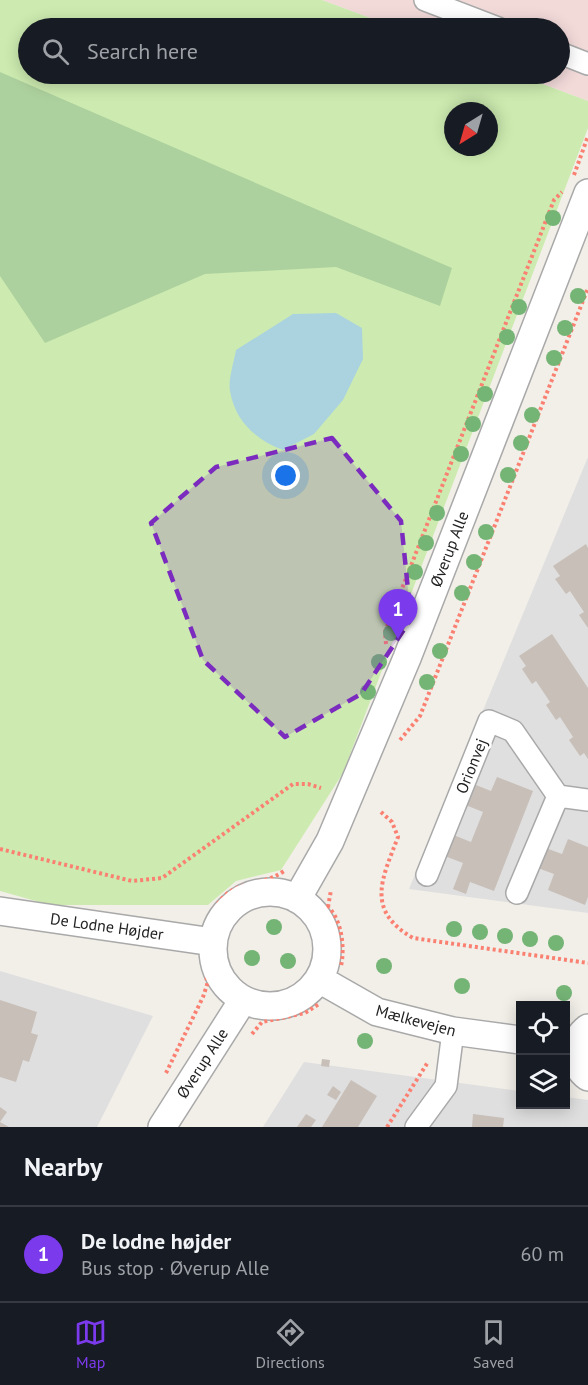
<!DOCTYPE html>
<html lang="en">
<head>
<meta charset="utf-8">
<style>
  :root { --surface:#171b24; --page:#242831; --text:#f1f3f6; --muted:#9ea1a6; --line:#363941; --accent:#7c3aed }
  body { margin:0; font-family:"PT Sans",sans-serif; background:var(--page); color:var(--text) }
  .controls { position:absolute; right:18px; bottom:18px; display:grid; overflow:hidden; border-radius:0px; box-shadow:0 3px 15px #0003 }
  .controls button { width:54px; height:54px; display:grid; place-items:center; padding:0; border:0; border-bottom:2px solid var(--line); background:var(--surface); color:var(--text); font:30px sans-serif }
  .compass { position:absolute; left:444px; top:102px; width:54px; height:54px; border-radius:50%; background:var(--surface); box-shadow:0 3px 15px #0003; rotate:217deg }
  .you { position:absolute; left:286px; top:476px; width:21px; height:21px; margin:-15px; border:4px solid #fff; border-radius:50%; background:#1a73e8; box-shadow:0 0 0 9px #1a73e833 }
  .badge { display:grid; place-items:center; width:39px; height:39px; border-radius:50%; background:var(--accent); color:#fff; font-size:20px; font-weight:700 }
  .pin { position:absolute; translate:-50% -50px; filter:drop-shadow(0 2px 3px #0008) }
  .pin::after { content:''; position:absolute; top:32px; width:21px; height:18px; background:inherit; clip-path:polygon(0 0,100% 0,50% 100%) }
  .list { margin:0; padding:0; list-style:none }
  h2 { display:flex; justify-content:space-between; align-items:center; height:78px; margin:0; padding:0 24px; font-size:26px }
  h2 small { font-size:20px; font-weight:400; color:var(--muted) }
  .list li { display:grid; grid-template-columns:39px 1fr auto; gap:18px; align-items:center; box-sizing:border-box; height:96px; padding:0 24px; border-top:2px solid var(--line) }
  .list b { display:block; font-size:22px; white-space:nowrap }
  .list p { margin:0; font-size:20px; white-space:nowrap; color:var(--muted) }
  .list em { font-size:20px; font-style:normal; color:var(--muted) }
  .icon { flex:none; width:33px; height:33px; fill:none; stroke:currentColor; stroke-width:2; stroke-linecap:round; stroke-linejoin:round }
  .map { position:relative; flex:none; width:588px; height:1127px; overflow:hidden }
  .search { position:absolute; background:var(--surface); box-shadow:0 3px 15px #0003; left:18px; right:18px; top:18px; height:66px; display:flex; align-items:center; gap:15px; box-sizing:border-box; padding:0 21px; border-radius:33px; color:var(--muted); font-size:22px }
  .sheet { height:174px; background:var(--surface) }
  nav { display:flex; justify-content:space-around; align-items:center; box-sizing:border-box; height:84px; border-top:2px solid var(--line); background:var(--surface); font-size:16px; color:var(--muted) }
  nav a { display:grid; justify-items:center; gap:3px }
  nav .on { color:var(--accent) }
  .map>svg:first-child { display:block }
  .residential { fill:#e0dfdf }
  .commercial { fill:#f2dad9 }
  .grass { fill:#cdebb0; fill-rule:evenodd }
  .forest { fill:#add19e }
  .water { fill:#aad3df }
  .building { fill:#c7bfb8 }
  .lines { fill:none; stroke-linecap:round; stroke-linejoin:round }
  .minor-casing { stroke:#a9a9a9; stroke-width:24 }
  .tertiary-casing { stroke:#a9a9a9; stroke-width:30 }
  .path { stroke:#fa8072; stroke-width:4; stroke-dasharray:3 3; stroke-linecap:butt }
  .minor { stroke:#fff; stroke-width:21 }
  .tertiary { stroke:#fff; stroke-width:27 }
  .tree { fill:#74b475 }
  .marked { fill:#7b2cbf; fill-opacity:0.2; stroke:#7b2cbf; stroke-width:4.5; stroke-dasharray:12 8; stroke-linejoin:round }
  .labels { text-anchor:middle; stroke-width:5; stroke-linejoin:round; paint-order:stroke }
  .street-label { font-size:16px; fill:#222; stroke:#fff }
</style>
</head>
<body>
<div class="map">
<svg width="588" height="1127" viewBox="0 0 588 1127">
  <rect width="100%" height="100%" fill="#f2efe9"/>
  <!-- residential -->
  <path class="residential" d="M 588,457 L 588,913 L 409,889 Z
    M 0,971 L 153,1016 L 97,1127 L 0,1127 Z
    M 304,1062 L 520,1091 L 520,1104 L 566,1104 L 566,1097 L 588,1100 L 588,1127 L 263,1127 Z"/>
  <!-- commercial -->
  <path class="commercial" d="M 322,0 L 588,0 L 588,101 L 516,74 L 560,74 L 560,28 L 397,28 Z"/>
  <!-- grass -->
  <path class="grass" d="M 0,0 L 322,0 L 397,28 L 28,28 L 28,74 L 516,74 L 588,101 L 588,128 L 343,773 L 281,870 L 236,881 L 208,905 L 50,905 L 0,891 ZM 453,111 L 489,111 L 489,147 L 453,147 Z"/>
  <!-- forest -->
  <path class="forest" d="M 0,72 L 452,268 L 440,306 L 336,267 L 205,274 L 45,343 L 0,276 Z"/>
  <!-- water -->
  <path class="water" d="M 336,313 L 362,328 L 363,359 L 343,400 L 314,434 L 283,450 C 256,440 235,421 230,391 C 228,379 234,362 236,350 L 293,314 Z"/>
  <!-- building -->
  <path class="building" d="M 586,544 L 588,548 L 588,628 L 579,615 L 584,612 L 570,591 L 566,594 L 555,579 L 560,576 L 553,566 Z
    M 552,634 L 588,688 L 588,759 L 584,753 L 580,756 L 569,740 L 573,737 L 560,717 L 556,720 L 546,705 L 550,702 L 536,681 L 532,684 L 522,669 L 526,666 L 519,656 Z
    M 497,777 L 533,791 L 494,891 L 470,882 L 466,894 L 453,889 L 463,863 L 442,855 L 451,834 L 471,842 L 483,812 L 463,804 L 471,783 L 491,791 Z
    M 568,839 L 588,847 L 588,897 L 585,905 L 548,890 L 554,874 L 535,867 L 543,847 L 562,854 Z
    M 0,1000 L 37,1012 L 31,1033 L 38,1035 L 29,1062 L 23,1060 L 16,1082 L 0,1077 Z
    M 322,1059 L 330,1060 L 329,1067 L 321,1066 Z
    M 351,1080 L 377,1096 L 358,1127 L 322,1127 Z
    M 333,1086 L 341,1092 L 336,1100 L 327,1095 Z
    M 0,1107 L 7,1112 L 0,1122 L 9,1127 L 0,1127 Z
    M 306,1114 L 316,1120 L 311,1127 L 297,1127 Z
    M 473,1114 L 504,1118 L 503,1127 L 472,1127 Z"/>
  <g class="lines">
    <!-- minor casing -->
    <g class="minor-casing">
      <path id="minor" d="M 425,0 L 498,28
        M 560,53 L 588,64
        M 427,875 L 489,721 L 513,731 L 558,796 L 588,800
        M 517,893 L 558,796
        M 416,1127 L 446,1086 L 453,1031"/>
    </g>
    <!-- tertiary casing -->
    <g class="tertiary-casing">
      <path id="tertiary" d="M213 949a57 57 0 1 1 114 0a57 57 0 1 1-114 0Z
        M 297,899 L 330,841 L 407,658 L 588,193
        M 0,911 L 213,942
        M 319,979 L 377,1012 L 453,1031 L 520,1040
        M 588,1028 C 571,1040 571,1065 588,1077
        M 162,1127 L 243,1000"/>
    </g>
    <!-- path -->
    <path class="path" d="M 574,175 L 588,136
      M 386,644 L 385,632 L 554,200 L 562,192
      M 400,740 L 420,716 L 588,288
      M 381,812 L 392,822 L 398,837 C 382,879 365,910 413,938 L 588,963
      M 0,849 L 132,881 L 162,878 L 293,784 L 308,784 L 321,788
      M 327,906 C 342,919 345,948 341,966
      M 328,907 L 331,890
      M 210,920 C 226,875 255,891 284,871
      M 252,1034 L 262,1022 L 305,1013 L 319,1004
      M 166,1073 L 203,997 L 207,985 L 206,963
      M 387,1127 L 428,1062"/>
    <!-- minor -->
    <use href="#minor" class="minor"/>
    <!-- tertiary -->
    <use href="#tertiary" class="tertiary"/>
  </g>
  <!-- trees -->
  <g class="tree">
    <circle cx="553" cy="218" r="8"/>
    <circle cx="578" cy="296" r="8"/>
    <circle cx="519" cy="307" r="8"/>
    <circle cx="565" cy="328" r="8"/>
    <circle cx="507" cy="337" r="8"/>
    <circle cx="554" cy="358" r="8"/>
    <circle cx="485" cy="394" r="8"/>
    <circle cx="532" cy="415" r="8"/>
    <circle cx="473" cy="424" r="8"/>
    <circle cx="521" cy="443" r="8"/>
    <circle cx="461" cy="454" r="8"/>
    <circle cx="508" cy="475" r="8"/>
    <circle cx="437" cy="513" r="8"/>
    <circle cx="486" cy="532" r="8"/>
    <circle cx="426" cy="543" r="8"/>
    <circle cx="474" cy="562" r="8"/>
    <circle cx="415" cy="572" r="8"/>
    <circle cx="462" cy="593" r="8"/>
    <circle cx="391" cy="633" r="8"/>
    <circle cx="440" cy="651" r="8"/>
    <circle cx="379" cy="662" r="8"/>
    <circle cx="427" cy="682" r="8"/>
    <circle cx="368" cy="692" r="8"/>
    <circle cx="274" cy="927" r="8"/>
    <circle cx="454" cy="929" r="8"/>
    <circle cx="480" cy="932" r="8"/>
    <circle cx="505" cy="936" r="8"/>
    <circle cx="530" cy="939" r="8"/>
    <circle cx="556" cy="943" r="8"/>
    <circle cx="252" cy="958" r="8"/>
    <circle cx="288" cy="961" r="8"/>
    <circle cx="384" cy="966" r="8"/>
    <circle cx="462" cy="986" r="8"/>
    <circle cx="564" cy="993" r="8"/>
    <circle cx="365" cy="1041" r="8"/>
  </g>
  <!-- marked area -->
  <path class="marked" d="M 332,438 L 401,521 L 411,619 L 361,694 L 285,737 L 203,660 L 151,523 L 216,467 Z"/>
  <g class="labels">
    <!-- street labels -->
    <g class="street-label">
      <text transform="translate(449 549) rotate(-69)" y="6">Øverup Alle</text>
      <text transform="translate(471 766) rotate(-68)" y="6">Orionvej</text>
      <text transform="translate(107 926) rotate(8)" y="6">De Lodne Højder</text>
      <text transform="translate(416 1020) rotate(15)" y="6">Mælkevejen</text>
      <text transform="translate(202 1063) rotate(-57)" y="6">Øverup Alle</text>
    </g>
  </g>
</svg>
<div class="controls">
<button><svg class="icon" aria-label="locate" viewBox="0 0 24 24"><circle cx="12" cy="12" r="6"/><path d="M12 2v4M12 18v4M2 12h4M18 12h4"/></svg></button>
<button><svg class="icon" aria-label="layers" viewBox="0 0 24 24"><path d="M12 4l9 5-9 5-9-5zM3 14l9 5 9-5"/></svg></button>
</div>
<svg class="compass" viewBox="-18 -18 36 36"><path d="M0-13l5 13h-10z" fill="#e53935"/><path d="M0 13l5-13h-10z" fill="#9ea1a6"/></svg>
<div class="you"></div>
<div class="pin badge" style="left:398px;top:639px">1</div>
<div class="search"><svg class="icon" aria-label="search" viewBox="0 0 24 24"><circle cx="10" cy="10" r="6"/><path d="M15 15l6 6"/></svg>Search here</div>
</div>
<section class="sheet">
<h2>Nearby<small></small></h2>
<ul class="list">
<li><span class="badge">1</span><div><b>De lodne højder</b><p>Bus stop · Øverup Alle</p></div><em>60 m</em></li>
</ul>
</section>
<nav>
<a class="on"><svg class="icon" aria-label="map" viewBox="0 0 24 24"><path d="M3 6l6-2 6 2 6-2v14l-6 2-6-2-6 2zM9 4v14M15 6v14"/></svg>Map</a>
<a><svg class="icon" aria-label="directions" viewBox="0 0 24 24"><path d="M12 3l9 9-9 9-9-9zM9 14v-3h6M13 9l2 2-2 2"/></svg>Directions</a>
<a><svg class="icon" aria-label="saved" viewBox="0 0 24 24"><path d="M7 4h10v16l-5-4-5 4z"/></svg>Saved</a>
</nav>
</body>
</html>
